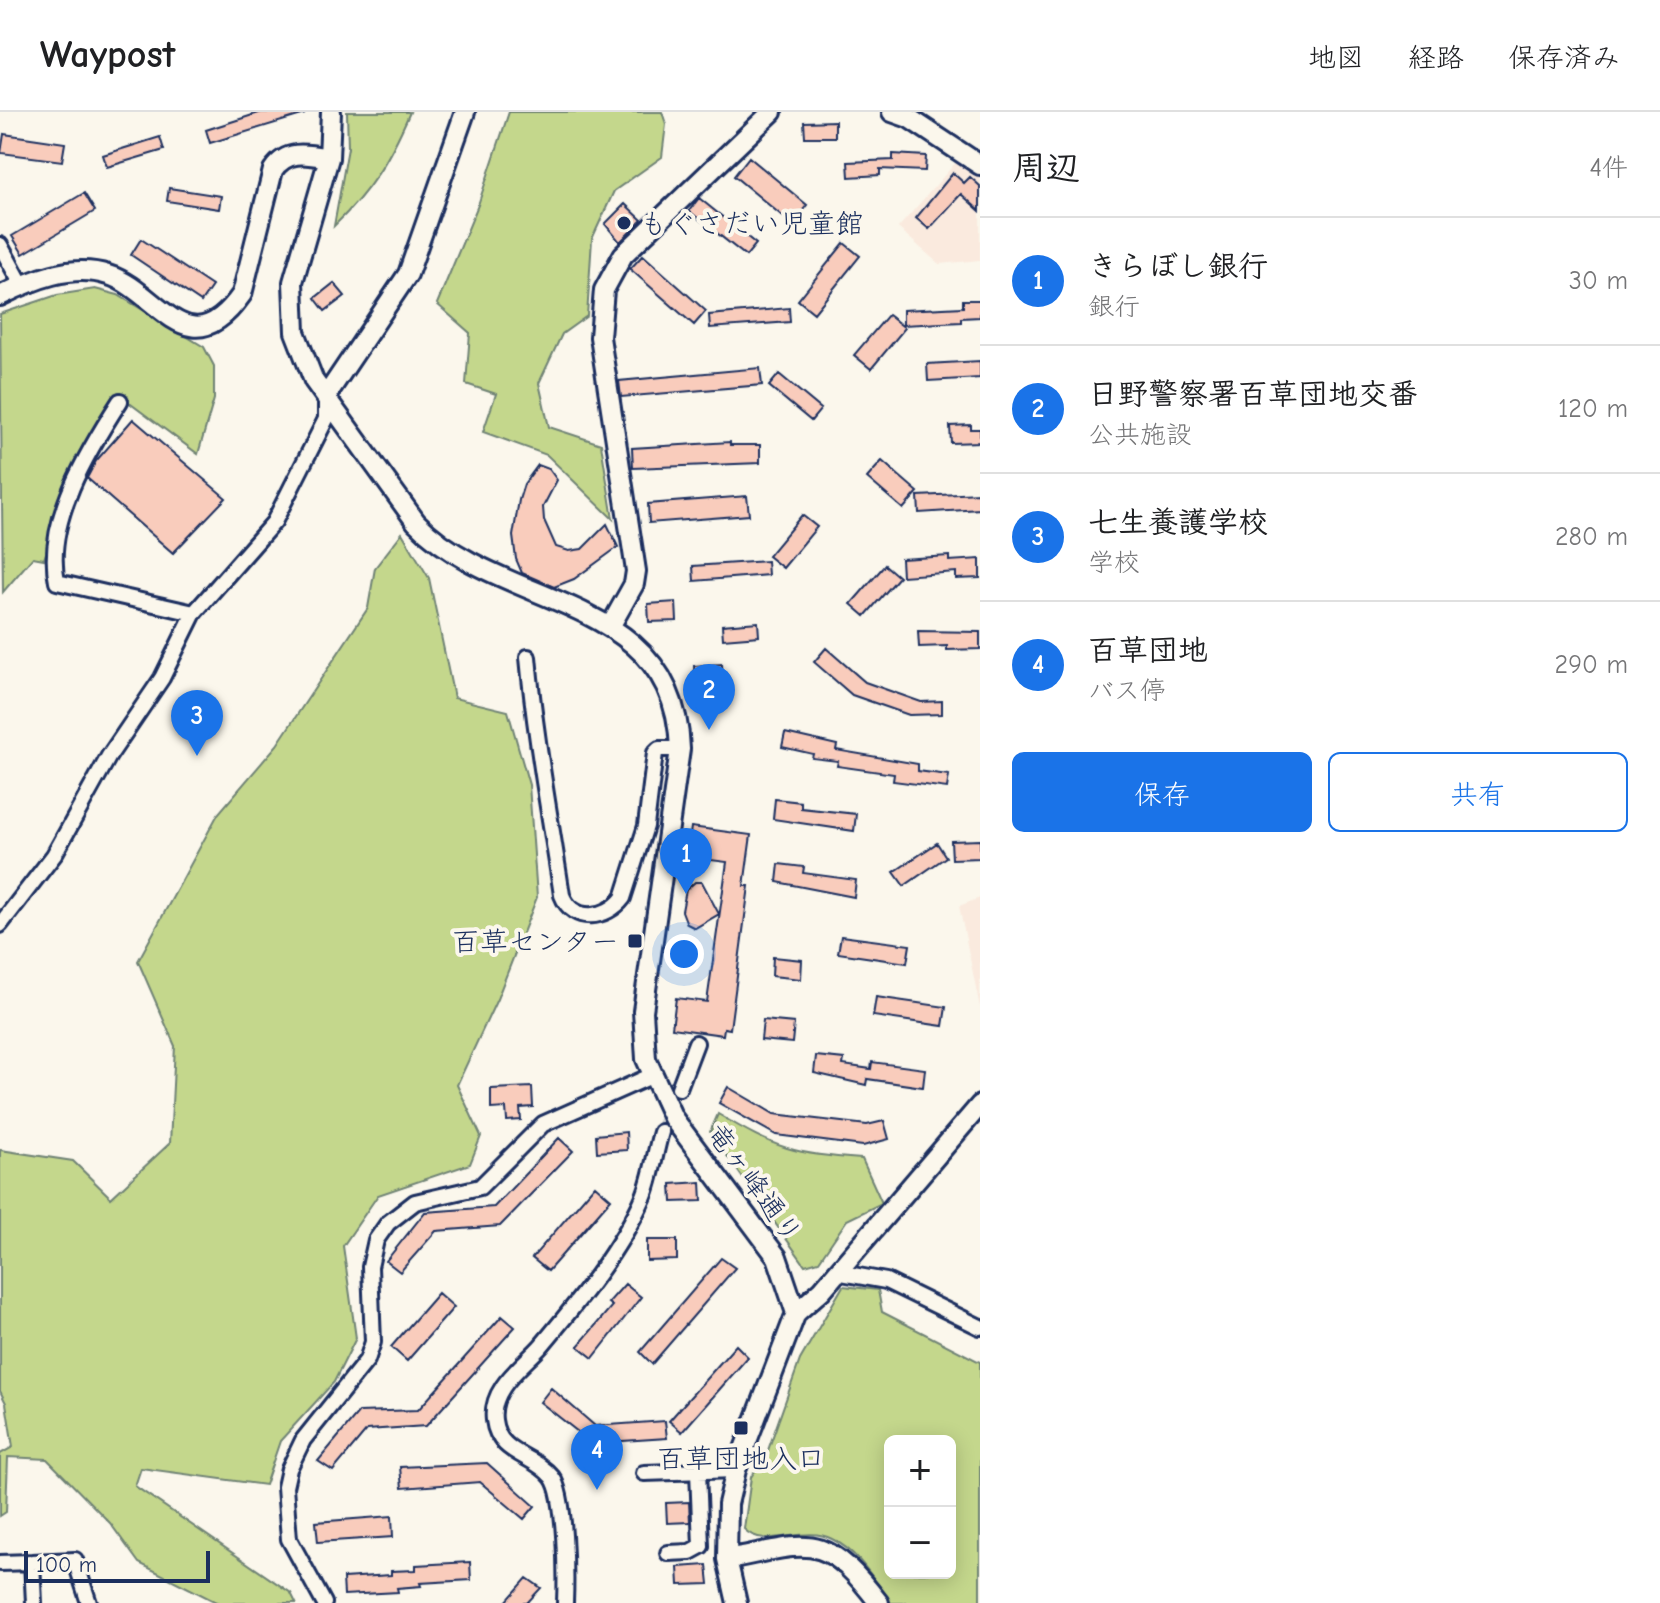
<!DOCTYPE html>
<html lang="ja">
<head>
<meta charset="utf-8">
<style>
  :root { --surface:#fff; --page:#f6f6f6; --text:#202124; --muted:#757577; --line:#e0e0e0; --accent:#1a73e8 }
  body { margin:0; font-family:"Comic Neue","Klee One",sans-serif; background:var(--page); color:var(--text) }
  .controls { position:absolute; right:24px; bottom:24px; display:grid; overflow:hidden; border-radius:12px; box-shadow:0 4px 20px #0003 }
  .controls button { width:72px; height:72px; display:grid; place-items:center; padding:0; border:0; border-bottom:2px solid var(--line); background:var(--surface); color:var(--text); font:40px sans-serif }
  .scale { position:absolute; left:24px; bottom:20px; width:186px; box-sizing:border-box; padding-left:8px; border:4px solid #1b2f5e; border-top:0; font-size:22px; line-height:28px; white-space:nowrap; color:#1b2f5e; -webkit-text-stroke:6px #fbf7ec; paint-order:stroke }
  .you { position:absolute; left:684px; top:842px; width:28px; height:28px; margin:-20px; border:6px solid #fff; border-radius:50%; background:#1a73e8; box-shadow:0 0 0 12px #1a73e833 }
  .badge { display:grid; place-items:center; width:52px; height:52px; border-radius:50%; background:var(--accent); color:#fff; font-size:26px; font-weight:700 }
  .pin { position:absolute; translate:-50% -66px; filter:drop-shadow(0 2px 4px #0008) }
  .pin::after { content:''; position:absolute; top:42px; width:28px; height:24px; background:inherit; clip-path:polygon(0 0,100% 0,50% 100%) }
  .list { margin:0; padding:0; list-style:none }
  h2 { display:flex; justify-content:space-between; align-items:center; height:104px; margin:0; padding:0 32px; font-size:34px }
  h2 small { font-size:26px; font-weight:400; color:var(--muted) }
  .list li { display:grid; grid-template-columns:52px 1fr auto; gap:24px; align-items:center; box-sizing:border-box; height:128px; padding:0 32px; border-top:2px solid var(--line) }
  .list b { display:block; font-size:30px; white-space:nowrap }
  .list p { margin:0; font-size:26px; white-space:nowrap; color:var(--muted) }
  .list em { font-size:26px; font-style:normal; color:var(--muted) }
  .actions { display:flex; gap:16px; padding:24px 32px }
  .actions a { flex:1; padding:18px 0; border:2px solid var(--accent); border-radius:12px; text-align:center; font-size:28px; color:var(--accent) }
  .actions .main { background:var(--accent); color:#fff }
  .map { position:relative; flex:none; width:980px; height:1491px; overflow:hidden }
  header { display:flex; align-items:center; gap:48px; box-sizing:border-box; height:112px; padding:0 40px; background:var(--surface); border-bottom:2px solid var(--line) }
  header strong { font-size:38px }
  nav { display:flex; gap:44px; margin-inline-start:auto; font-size:28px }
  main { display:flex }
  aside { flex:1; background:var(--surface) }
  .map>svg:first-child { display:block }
  .built { fill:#faeade }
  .green { fill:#c4d78c; stroke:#708375; stroke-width:2; fill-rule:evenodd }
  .building { fill:#f9ccbc; stroke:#1b2f5e; stroke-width:2 }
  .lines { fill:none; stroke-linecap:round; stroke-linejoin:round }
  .street-tunnel { stroke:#cecfd0; stroke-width:14; stroke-dasharray:14 7; stroke-linecap:butt }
  .street-casing { stroke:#1b2f5e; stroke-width:20 }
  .secondary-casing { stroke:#1b2f5e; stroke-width:24 }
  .street { stroke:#fbf7ec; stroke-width:14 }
  .secondary { stroke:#fbf7ec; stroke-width:18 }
  .poi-dot { fill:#1b2f5e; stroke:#fbf7ec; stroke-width:3 }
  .labels { text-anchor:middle; stroke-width:8; stroke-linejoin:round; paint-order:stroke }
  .poi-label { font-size:28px; fill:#1b2f5e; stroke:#fbf7ec; text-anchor:start }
  .street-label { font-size:28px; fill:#1b2f5e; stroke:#fbf7ec }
</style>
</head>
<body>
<header>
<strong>Waypost</strong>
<nav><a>地図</a><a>経路</a><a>保存済み</a></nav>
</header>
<main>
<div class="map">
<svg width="980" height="1491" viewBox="0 0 980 1491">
  <rect width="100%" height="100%" fill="#fbf7ec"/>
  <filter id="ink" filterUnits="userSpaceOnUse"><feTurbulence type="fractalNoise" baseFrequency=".0125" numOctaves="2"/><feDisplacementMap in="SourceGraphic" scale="16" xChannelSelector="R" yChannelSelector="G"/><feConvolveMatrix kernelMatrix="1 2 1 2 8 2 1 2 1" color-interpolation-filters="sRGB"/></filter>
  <g filter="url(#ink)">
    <!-- built -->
    <path class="built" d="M 958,48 L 980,62 L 980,148 L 939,152 L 898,116 Z
      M 980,786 L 980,895 L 959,794 Z"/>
    <!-- green -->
    <path class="green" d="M 347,0 L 410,0 C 389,48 372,77 334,114 L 348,36 Z
      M 509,0 L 662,0 L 666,12 L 662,45 L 614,79 L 592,127 L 587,204 L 562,222 L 539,271 L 549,315 L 601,332 L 613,407 L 547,343 L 483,320 L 496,282 L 466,272 L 470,221 L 437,192 L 478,93 Z
      M 95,177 L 118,183 L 204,235 L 214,254 L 214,287 L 198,342 L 124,287 L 71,366 L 44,447 L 33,445 L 3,480 L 0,202 L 57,183 Z
      M 402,421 L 429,466 L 454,586 L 508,599 L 529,673 L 537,785 L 497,887 L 457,973 L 481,1024 L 470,1052 L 378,1083 L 343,1134 L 356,1226 L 334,1270 L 280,1329 L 265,1373 L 141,1356 L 135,1374 L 291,1481 L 296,1491 L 218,1491 L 139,1451 L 110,1411 L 47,1347 L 8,1345 L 6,1400 L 0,1404 L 0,1342 L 13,1335 L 6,1291 L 0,1279 L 0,1038 L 73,1049 L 111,1086 L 170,1031 L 175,934 L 138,849 L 218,702 L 277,633 L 368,496 L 375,456 Z
      M 718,1002 C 777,1037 793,1042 862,1047 L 882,1091 L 847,1108 L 819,1149 L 805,1153 L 710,1020 Z
      M 843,1174 L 878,1178 L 882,1200 L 980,1250 L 980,1491 L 891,1491 C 874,1468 859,1440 832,1427 C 804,1412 765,1439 744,1417 L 751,1365 L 767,1341 L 800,1248 ZM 890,1329 L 950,1329 L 950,1461 L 890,1461 Z"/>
    <!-- building -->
    <path class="building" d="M 262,0 L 305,2 L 210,31 L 206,18 Z
      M 835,9 L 835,25 L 805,25 L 804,10 Z
      M 4,22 L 65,31 L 62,49 L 1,41 Z
      M 160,25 L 164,38 L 107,55 L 103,43 Z
      M 893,42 L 926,44 L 925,59 L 880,57 L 880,63 L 849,65 L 848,50 L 893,48 Z
      M 749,45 L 807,93 L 792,112 L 734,64 Z
      M 953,61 L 964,71 L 970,65 L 980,74 L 980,99 L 961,82 L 929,117 L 916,106 Z
      M 169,76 L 221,84 L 219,97 L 167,89 Z
      M 84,81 L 95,99 L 23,142 L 12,124 Z
      M 699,86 L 756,132 L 746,144 L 689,99 Z
      M 625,92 L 642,108 L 620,130 L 605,112 Z
      M 141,127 L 212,174 L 201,190 L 131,143 Z
      M 844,131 L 860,144 L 814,201 L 798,188 Z
      M 643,143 L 706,199 L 694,213 L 630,157 Z
      M 334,171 L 345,184 L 325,199 L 315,186 Z
      M 963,188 L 980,188 L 980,205 L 961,206 L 961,210 L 903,213 L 903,198 L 963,195 Z
      M 789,196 L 790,210 L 710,216 L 709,203 Z
      M 888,203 L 905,216 L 871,257 L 854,243 Z
      M 980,249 L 980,266 L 928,269 L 927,252 Z
      M 760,256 L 762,273 L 621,285 L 619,269 Z
      M 779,262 L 821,297 L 811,309 L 769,274 Z
      M 133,307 L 226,386 L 173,441 L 87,366 L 96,349 Z
      M 971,313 L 971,317 L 980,317 L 980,330 L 951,331 L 950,314 Z
      M 730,330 L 730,333 L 760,333 L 760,351 L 633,356 L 632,336 Z
      M 882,349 L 918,380 L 903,397 L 867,366 Z
      M 538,353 L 549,357 L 557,368 L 543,395 L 544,408 L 556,435 L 569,439 L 582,437 L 607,412 L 618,435 L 574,467 L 554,475 L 522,461 L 516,447 L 513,424 L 519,388 L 524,372 Z
      M 980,381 L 980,397 L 919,401 L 918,384 Z
      M 747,384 L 749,403 L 649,411 L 648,392 Z
      M 802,403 L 817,415 L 783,456 L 768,444 Z
      M 949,444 L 949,449 L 980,447 L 980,466 L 956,467 L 956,460 L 902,464 L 901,447 Z
      M 767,449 L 768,463 L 694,469 L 693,454 Z
      M 885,453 L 899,465 L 865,504 L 851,492 Z
      M 676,490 L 677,509 L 649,510 L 648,492 Z
      M 758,510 L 759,524 L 723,527 L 722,513 Z
      M 918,519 L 980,520 L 980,537 L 947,538 L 947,534 L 919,535 Z
      M 826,536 L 865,570 L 921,590 L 942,589 L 942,602 L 909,603 L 852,583 L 814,550 Z
      M 722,552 L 723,571 L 695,572 L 694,554 Z
      M 785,621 L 837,633 L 836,638 L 918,652 L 918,659 L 949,663 L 947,676 L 893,669 L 894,662 L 837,654 L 838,649 L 812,646 L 813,642 L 782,635 Z
      M 775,687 L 801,690 L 801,696 L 856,702 L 854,719 L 773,707 Z
      M 691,715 L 751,723 L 744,774 L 749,774 L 730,917 L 724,916 L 723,923 L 672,916 L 676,886 L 707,890 L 727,750 L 687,745 Z
      M 980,728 L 980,746 L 952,747 L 951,729 Z
      M 937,731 L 946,745 L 904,774 L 894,760 Z
      M 779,752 L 804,755 L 803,761 L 856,768 L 854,785 L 777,770 Z
      M 695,770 L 702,770 L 719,802 L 695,816 L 687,812 L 682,799 L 686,778 Z
      M 841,824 L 910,833 L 907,851 L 838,841 Z
      M676 844a12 12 0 1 1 24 0a12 12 0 1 1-24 0Z
      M 773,845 L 802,848 L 801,867 L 772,864 Z
      M 876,885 L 946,895 L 943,914 L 873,904 Z
      M 763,908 L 794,911 L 792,931 L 761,928 Z
      M 816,944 L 844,947 L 843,953 L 871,957 L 872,950 L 925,957 L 923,975 L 867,967 L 866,973 L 814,961 Z
      M 532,975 L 533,995 L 520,996 L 521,1008 L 507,1009 L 506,996 L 491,997 L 491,977 Z
      M 728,975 L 774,1002 L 867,1013 L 884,1009 L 889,1027 L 863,1034 L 776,1023 L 719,991 Z
      M 626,1020 L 627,1038 L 597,1040 L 596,1023 Z
      M 559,1026 L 573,1039 L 500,1114 L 436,1119 L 400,1160 L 386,1149 L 425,1100 L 494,1095 Z
      M 701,1070 L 702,1089 L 672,1090 L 671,1072 Z
      M 595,1073 L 611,1087 L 548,1159 L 532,1146 Z
      M 647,1128 L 677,1128 L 677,1148 L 647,1149 Z
      M 721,1146 L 735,1156 L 652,1252 L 640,1240 Z
      M 625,1172 L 641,1185 L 593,1246 L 578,1234 L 612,1194 L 608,1191 Z
      M 438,1181 L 454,1195 L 407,1249 L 391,1235 Z
      M 502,1204 L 515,1215 L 426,1314 L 367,1318 L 333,1359 L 318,1349 L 359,1300 L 418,1298 Z
      M 736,1233 L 748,1245 L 682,1320 L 669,1309 Z
      M 551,1276 L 595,1314 L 665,1309 L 667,1326 L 592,1331 L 540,1290 Z
      M 487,1351 L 535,1394 L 524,1407 L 480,1370 L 402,1376 L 400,1355 Z
      M 689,1390 L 690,1410 L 667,1411 L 666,1391 Z
      M 392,1404 L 393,1425 L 318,1430 L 316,1410 Z
      M 470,1450 L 471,1468 L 420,1471 L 421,1474 L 397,1476 L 398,1480 L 344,1483 L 343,1466 L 391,1463 L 391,1459 L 416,1458 L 416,1453 Z
      M 707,1453 L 709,1472 L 679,1473 L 678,1455 Z
      M 527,1466 L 541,1476 L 527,1491 L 505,1491 Z"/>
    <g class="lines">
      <!-- street-tunnel -->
      <path class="street-tunnel" d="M 661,1020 L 679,976"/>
      <!-- street casing -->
      <g class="street-casing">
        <path id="street" d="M 0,133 L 22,173
          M 120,289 C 89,337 44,410 57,470 L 194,501
          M 528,545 C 535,624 550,704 562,783 C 573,812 607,807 623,786 L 646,714 L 655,641 L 659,637 L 680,637
          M 0,813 L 54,743 L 109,644 L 162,566 L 194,501 L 274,410 L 326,307 L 326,285
          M 679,976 L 696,931
          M 836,1160 L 886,1169 L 980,1215
          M 644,1361 L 736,1358
          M 668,1441 L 690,1440 L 701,1434 L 698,1359
          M 32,1450 L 75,1448 L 89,1491
          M 0,1451 L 32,1450 L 34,1491
          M 324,1491 L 289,1427 L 285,1375 L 289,1357 L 303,1328 L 367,1248 L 373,1230 L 370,1155 L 376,1128 L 388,1111 L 415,1090 L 480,1075 L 543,1012 L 651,964
          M 565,1491 C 566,1466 566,1383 552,1365 C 534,1342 498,1343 494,1308 C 490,1276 522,1255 541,1234 C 578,1190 621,1137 644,1084 C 652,1065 655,1040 661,1020"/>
      </g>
      <!-- secondary casing -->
      <g class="secondary-casing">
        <path id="secondary" d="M 331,0 L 329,46 L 293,170 L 295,220 L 314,269 L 416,410 C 501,499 675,480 680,637 L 643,899 L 646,947 L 673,1006 L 777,1145 L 796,1201 L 736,1358 L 728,1392 L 727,1447 L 737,1491
          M 892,0 L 909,6 L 980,53
          M 0,184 C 32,168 72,151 108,163 C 158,178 188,259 242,182 L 273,58 C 287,37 307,42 329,46
          M 326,284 L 408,162 L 465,0
          M 611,513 L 634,472 L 636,459 L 600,225 L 604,178 L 623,143 L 772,0
          M 796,1201 L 822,1178 L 980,993
          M 727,1447 C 809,1432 823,1417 879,1491"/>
      </g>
      <!-- street -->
      <use href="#street" class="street"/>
      <!-- secondary -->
      <use href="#secondary" class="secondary"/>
    </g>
  </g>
  <!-- markers -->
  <g class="poi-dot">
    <circle cx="624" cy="111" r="8"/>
    <rect x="627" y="821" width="16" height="16" rx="4"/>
    <rect x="733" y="1308" width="16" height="16" rx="4"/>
  </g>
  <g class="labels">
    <!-- poi labels -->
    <g class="poi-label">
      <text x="640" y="121">もぐさだい児童館</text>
      <text x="619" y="839" text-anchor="end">百草センター</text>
      <text x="741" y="1356" text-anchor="middle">百草団地入口</text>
    </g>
    <!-- street labels -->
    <g class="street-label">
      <text transform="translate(755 1071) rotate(54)" y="10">竜ヶ峰通り</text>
    </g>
  </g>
</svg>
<div class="controls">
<button>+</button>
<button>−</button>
</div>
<div class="scale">100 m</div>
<div class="you"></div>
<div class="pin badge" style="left:686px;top:782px">1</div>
<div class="pin badge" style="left:709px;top:618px">2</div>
<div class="pin badge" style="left:197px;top:644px">3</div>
<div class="pin badge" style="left:597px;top:1378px">4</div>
</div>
<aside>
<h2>周辺<small>4件</small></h2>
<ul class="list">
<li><span class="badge">1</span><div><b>きらぼし銀行</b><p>銀行</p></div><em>30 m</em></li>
<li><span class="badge">2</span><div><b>日野警察署百草団地交番</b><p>公共施設</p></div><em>120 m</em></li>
<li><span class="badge">3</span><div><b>七生養護学校</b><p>学校</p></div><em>280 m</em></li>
<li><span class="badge">4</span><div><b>百草団地</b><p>バス停</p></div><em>290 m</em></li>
</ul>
<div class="actions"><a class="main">保存</a><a>共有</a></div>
</aside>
</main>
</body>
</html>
